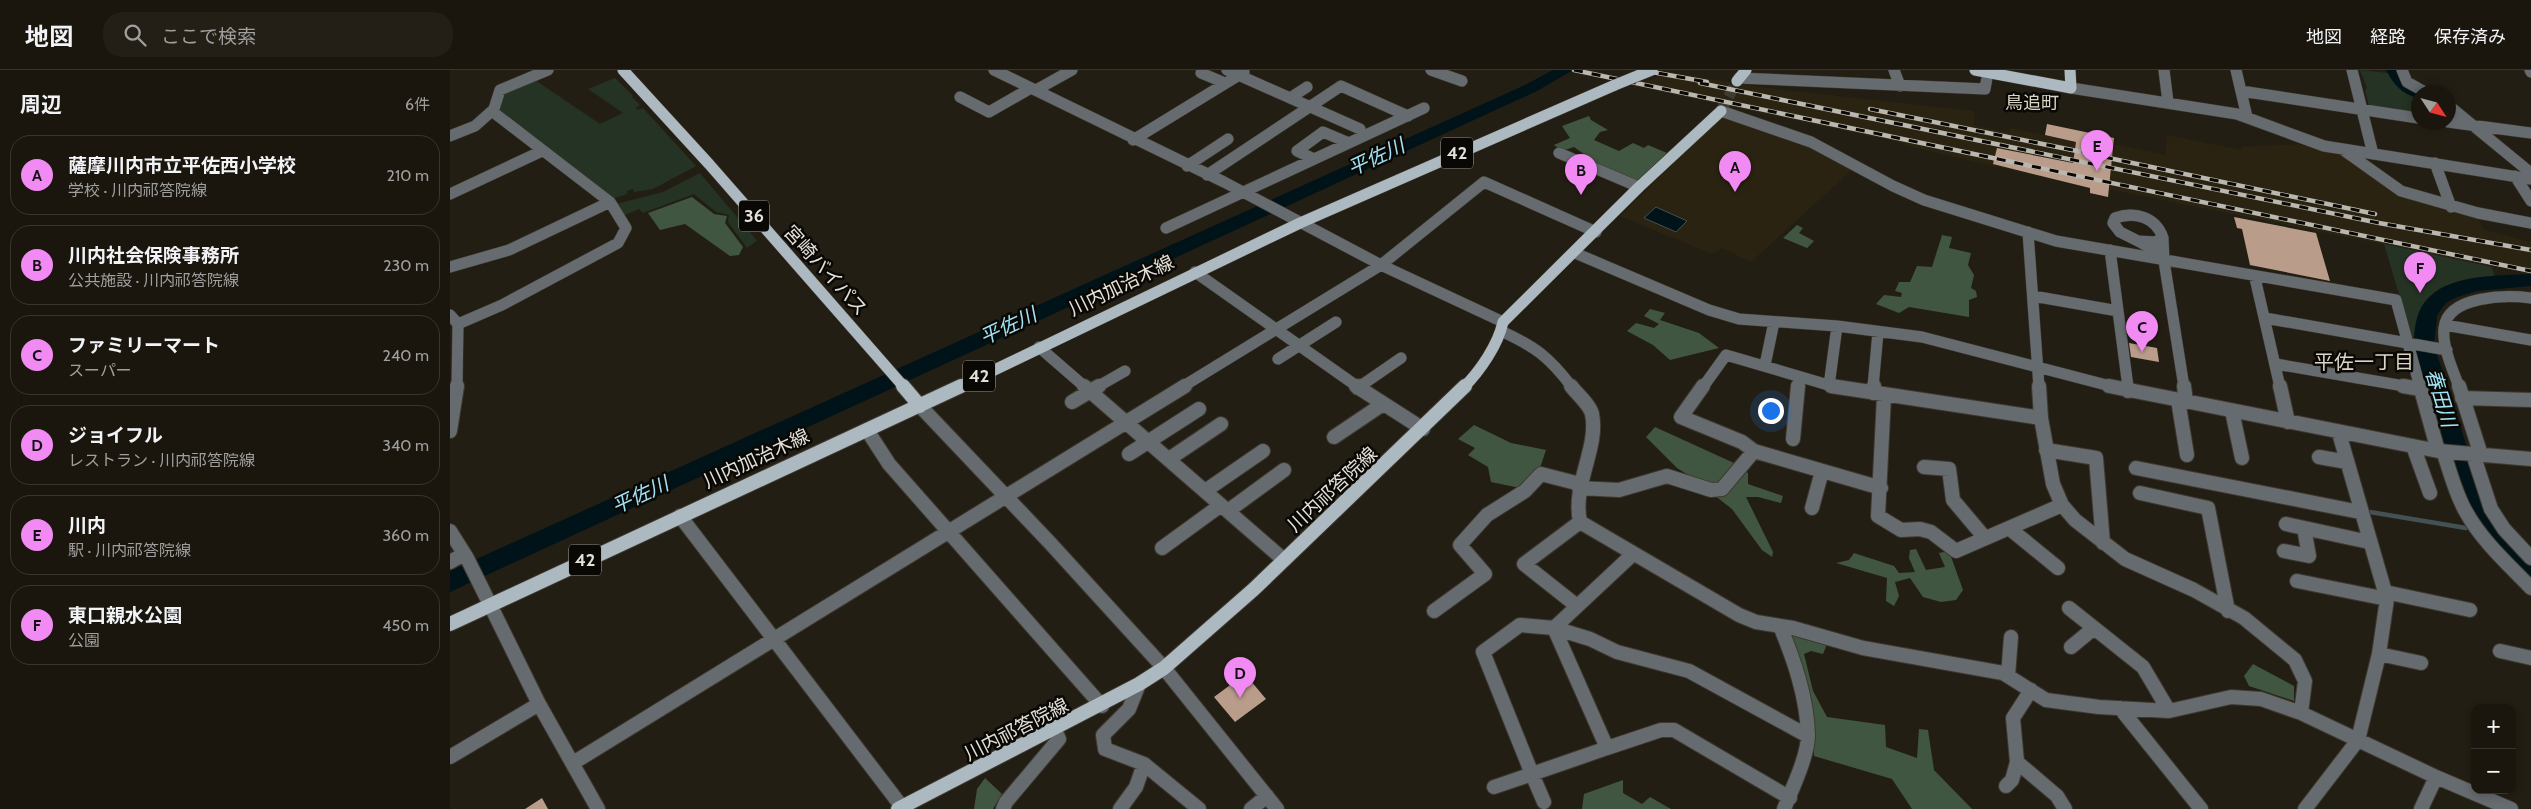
<!DOCTYPE html>
<html lang="ja">
<head>
<meta charset="utf-8">
<style>
  :root { --surface:#1a160e; --page:#231f17; --text:#f1f3f6; --muted:#9f9f9e; --line:#38352e; --accent:#f28af3 }
  body { margin:0; font-family:Cabin,"Noto Sans JP",sans-serif; background:var(--page); color:var(--text) }
  .controls { position:absolute; right:15px; bottom:15px; display:grid; overflow:hidden; border-radius:10px; box-shadow:0 2px 8px #0003 }
  .controls button { width:45px; height:45px; display:grid; place-items:center; padding:0; border:0; border-bottom:1px solid var(--line); background:var(--surface); color:var(--text); font:25px sans-serif }
  .compass { position:absolute; left:1961px; top:15px; width:45px; height:45px; border-radius:50%; background:var(--surface); box-shadow:0 2px 8px #0003; rotate:126deg }
  .you { position:absolute; left:1320px; top:340px; width:18px; height:18px; margin:-12px; border:4px solid #fff; border-radius:50%; background:#1a73e8; box-shadow:0 0 0 8px #1a73e833 }
  .badge { display:grid; place-items:center; width:32px; height:32px; border-radius:50%; background:var(--accent); color:#111; font-size:16px; font-weight:700 }
  .pin { position:absolute; translate:-50% -41px; filter:drop-shadow(0 1px 2px #0008) }
  .pin::after { content:''; position:absolute; top:26px; width:18px; height:15px; background:inherit; clip-path:polygon(0 0,100% 0,50% 100%) }
  .list { margin:0; padding:0; list-style:none }
  h2 { display:flex; justify-content:space-between; align-items:center; height:65px; margin:0; padding:0 20px; font-size:21px }
  h2 small { font-size:16px; font-weight:400; color:var(--muted) }
  .list li { display:grid; grid-template-columns:32px 1fr auto; gap:15px; align-items:center; box-sizing:border-box; height:80px; margin:0 10px 10px; padding:0 10px; border:1px solid var(--line); border-radius:20px }
  .list b { display:block; font-size:19px; white-space:nowrap }
  .list p { margin:0; font-size:16px; white-space:nowrap; color:var(--muted) }
  .list em { font-size:16px; font-style:normal; color:var(--muted) }
  .icon { flex:none; width:28px; height:28px; fill:none; stroke:currentColor; stroke-width:2; stroke-linecap:round; stroke-linejoin:round }
  .map { position:relative; flex:none; width:2081px; height:739px; overflow:hidden }
  header { display:flex; align-items:center; gap:30px; box-sizing:border-box; height:70px; padding:0 25px; background:var(--surface); border-bottom:1px solid var(--line) }
  header strong { font-size:24px }
  nav { display:flex; gap:28px; margin-inline-start:auto; font-size:18px }
  .search { width:350px; height:45px; background:var(--page); display:flex; align-items:center; gap:12px; box-sizing:border-box; padding:0 18px; border-radius:20px; color:var(--muted); font-size:19px }
  main { display:flex }
  aside { flex:1; background:var(--surface) }
  .map>svg:first-child { display:block }
  .built { fill:#2a2311 }
  .green { fill:#243323 }
  .forest { fill:#415640 }
  .water { fill:#001319; stroke:#445153 }
  .lines { fill:none; stroke-linecap:round; stroke-linejoin:round }
  .stream { stroke:#445153; stroke-width:4.5 }
  .river { fill:#001319; fill-rule:evenodd }
  .building { fill:#b99c8a }
  .major-tunnel { stroke:#403b31; stroke-width:11; stroke-dasharray:11 5; stroke-linecap:butt }
  .minor-far1-casing { stroke:#3e392f; stroke-width:12 }
  .minor-casing { stroke:#3e392f; stroke-width:16 }
  .major-far1-casing { stroke:#3e392f; stroke-width:12 }
  .major-casing { stroke:#3e392f; stroke-width:16 }
  .minor-far1 { stroke:#656b6e; stroke-width:11 }
  .minor { stroke:#656b6e; stroke-width:14 }
  .major-far1 { stroke:#acb9c0; stroke-width:11 }
  .major { stroke:#acb9c0; stroke-width:14 }
  .rail-casing { stroke:#bab7ae; stroke-width:4.5 }
  .rail { stroke:#0a0805; stroke-width:3; stroke-dasharray:9; stroke-linecap:butt }
  .major-bridge-casing { stroke:#3e392f; stroke-width:12; stroke-linecap:butt }
  .major-bridge { stroke:#acb9c0; stroke-width:11 }
  .labels { text-anchor:middle; stroke-width:5; stroke-linejoin:round; paint-order:stroke }
  .far-quarter-label { font-size:18px; fill:#dbd5c6; stroke:#0a0805 }
  .shield { fill:#0a0805; stroke:#a3a099; stroke-width:1 }
  .shield-label { font-size:18px; font-weight:bold; fill:#e4e1d9 }
  .street-label { font-size:19px; fill:#e4e1d9; stroke:#0a0805 }
  .water-label { font-size:20px; font-style:italic; fill:#9fe4f6; stroke:#0a0805 }
  .neighbourhood-label { font-size:20px; fill:#dbd5c6; stroke:#0a0805 }
</style>
</head>
<body>
<header>
<strong>地図</strong>
<div class="search"><svg class="icon" aria-label="search" viewBox="0 0 24 24"><circle cx="10" cy="10" r="6"/><path d="M15 15l6 6"/></svg>ここで検索</div>
<nav><a>地図</a><a>経路</a><a>保存済み</a></nav>
</header>
<main>
<aside>
<h2>周辺<small>6件</small></h2>
<ul class="list">
<li><span class="badge">A</span><div><b>薩摩川内市立平佐西小学校</b><p>学校 · 川内祁答院線</p></div><em>210 m</em></li>
<li><span class="badge">B</span><div><b>川内社会保険事務所</b><p>公共施設 · 川内祁答院線</p></div><em>230 m</em></li>
<li><span class="badge">C</span><div><b>ファミリーマート</b><p>スーパー</p></div><em>240 m</em></li>
<li><span class="badge">D</span><div><b>ジョイフル</b><p>レストラン · 川内祁答院線</p></div><em>340 m</em></li>
<li><span class="badge">E</span><div><b>川内</b><p>駅 · 川内祁答院線</p></div><em>360 m</em></li>
<li><span class="badge">F</span><div><b>東口親水公園</b><p>公園</p></div><em>450 m</em></li>
</ul>
</aside>
<div class="map">
<svg width="2081" height="739" viewBox="0 0 2081 739">
  <rect width="100%" height="100%" fill="#231e13"/>
  <!-- built -->
  <path class="built" d="M 1220,2 L 1309,17 L 1523,41 L 1525,48 L 1523,55 L 1559,63 L 1560,58 L 1663,80 L 1664,74 L 1715,85 L 1717,65 L 1791,80 L 1792,77 L 1848,74 L 1893,86 L 1948,122 L 2028,147 L 2034,160 L 2081,172 L 2081,204 L 1667,121 L 1639,118 L 1453,75 L 1453,73 L 1183,16 Z
    M 1272,46 L 1356,73 L 1403,99 L 1301,192 L 1272,178 L 1262,184 L 1170,146 Z"/>
  <!-- green -->
  <path class="green" d="M 1910,0 L 1939,3 C 1945,16 1956,21 1968,27 L 1968,44 L 1919,36 L 1915,20 L 1917,18 Z
    M 82,8 L 150,54 L 173,43 L 138,19 L 165,8 L 183,26 L 182,27 L 190,35 L 186,38 L 187,40 L 193,38 L 246,96 L 203,119 L 184,122 L 183,119 L 177,121 L 177,124 L 162,129 L 48,41 L 53,21 Z
    M 250,103 L 292,153 L 289,154 L 292,158 L 296,157 L 307,171 L 297,178 L 278,152 L 279,145 L 266,142 L 244,124 L 193,143 L 189,139 L 173,146 L 166,134 L 213,122 Z
    M 1934,174 L 2042,197 L 2045,209 C 2005,216 1961,220 1970,271 L 1962,268 Z"/>
  <!-- forest -->
  <path class="forest" d="M 1139,46 L 1141,50 L 1158,60 L 1150,62 L 1144,70 L 1169,81 L 1183,73 L 1194,78 L 1198,75 L 1217,83 L 1186,112 L 1153,98 L 1124,77 L 1112,81 L 1104,75 L 1120,68 L 1112,56 Z
    M 242,127 L 264,144 L 277,146 L 275,153 L 293,177 L 289,185 L 280,186 L 235,154 L 210,160 L 198,143 Z
    M 1347,155 L 1353,158 L 1349,163 L 1364,171 L 1357,178 L 1333,168 Z
    M 1492,165 L 1502,167 L 1499,178 L 1521,183 L 1518,195 L 1524,205 L 1521,218 L 1526,221 L 1527,227 L 1519,230 L 1519,247 L 1459,237 L 1449,243 L 1426,234 L 1434,225 L 1451,227 L 1452,223 L 1445,221 L 1449,212 L 1460,212 L 1467,196 L 1482,197 Z
    M 1200,239 L 1215,243 L 1210,250 L 1249,263 L 1269,278 L 1220,290 L 1203,275 L 1177,261 L 1186,253 L 1204,258 L 1209,254 L 1194,246 Z
    M 1024,355 L 1061,373 L 1096,380 L 1090,398 L 1070,418 L 1041,412 L 1038,397 L 1018,385 L 1025,378 L 1008,369 Z
    M 1205,357 L 1284,393 L 1274,409 L 1267,414 L 1246,410 L 1227,398 L 1196,367 Z
    M 1294,401 L 1298,403 L 1298,414 L 1333,426 L 1331,433 L 1308,427 L 1296,427 L 1323,482 L 1322,487 L 1312,480 L 1282,439 L 1264,425 L 1287,413 Z
    M 1466,479 L 1476,500 L 1495,497 L 1489,483 L 1499,481 L 1513,520 L 1506,530 L 1491,532 L 1473,527 L 1460,508 L 1445,512 L 1449,526 L 1444,536 L 1436,531 L 1437,508 L 1386,493 L 1399,490 L 1404,483 L 1444,496 L 1449,503 L 1465,502 L 1459,488 L 1460,480 Z
    M 1339,561 L 1377,574 L 1373,584 L 1361,581 L 1354,584 L 1363,621 L 1377,647 L 1435,655 L 1436,677 L 1467,688 L 1469,659 L 1478,660 L 1484,700 L 1522,739 L 1462,739 L 1442,709 L 1364,686 C 1364,642 1354,602 1339,561 Z
    M 1803,594 L 1844,616 L 1844,631 L 1799,616 L 1794,606 Z
    M 535,708 L 552,724 L 543,739 L 524,739 L 527,719 Z
    M 1173,710 L 1173,723 L 1192,734 L 1200,727 L 1221,739 L 1132,739 L 1134,724 Z"/>
  <!-- water -->
  <path class="water" d="M 1206,137 L 1237,151 L 1226,162 L 1194,148 Z"/>
  <g class="lines">
    <!-- stream -->
    <path class="stream" d="M 1920,442 L 2016,458
      M 2035,462 L 2047,465"/>
    <!-- river -->
    <path class="river" d="M 1103,0 L 1123,0 L 1087,21 L 0,522 L 0,501 L 1075,15 Z
      M 1936,0 L 1952,0 L 1956,9 L 1975,22 L 1968,22 L 1968,28 C 1953,25 1943,14 1936,0 Z
      M 2081,204 L 2081,216 L 2027,221 L 2007,227 L 1996,233 L 1987,245 L 1984,275 L 2034,430 L 2061,466 L 2081,487 L 2081,513 C 2063,507 2021,452 2013,433 C 1998,397 1990,357 1978,320 C 1974,306 1965,288 1964,273 C 1964,260 1966,244 1974,233 C 1996,203 2048,206 2081,204 Z"/>
  </g>
  <!-- building -->
  <path class="building" d="M 1597,54 L 1664,68 L 1658,127 L 1640,123 L 1640,118 L 1543,94 L 1547,78 L 1623,93 L 1626,72 L 1595,65 Z
    M 1784,147 L 1866,163 L 1880,211 L 1800,195 L 1792,159 L 1787,158 Z
    M 1679,273 L 1707,278 L 1709,292 L 1681,287 Z
    M 795,604 L 816,629 L 785,652 L 764,627 Z
    M 92,728 L 98,739 L 75,739 Z"/>
  <g class="lines">
    <!-- major-tunnel -->
    <path class="major-tunnel" d="M 1271,41 L 1287,11"/>
    <!-- minor-far1 casing -->
    <g class="minor-far1-casing">
      <path id="minor-far1" d="M 544,0 L 774,112 L 931,195 L 1053,252
        M 777,0 L 910,59
        M 981,0 L 1012,11
        M 1444,0 L 1450,16
        M 1714,0 L 1718,32
        M 1786,0 L 1797,47
        M 1902,0 L 1923,84
        M 1952,0 L 1957,12 L 1975,22
        M 2080,0 L 2081,2
        M 751,3 L 775,13
        M 1289,8 L 1535,19 L 1538,2
        M 1621,18 L 1787,44 L 1874,76 L 2081,109
        M 586,20 L 622,0
        M 1791,21 L 1968,48
        M 510,27 L 539,42 L 581,18
        M 840,28 L 857,17
        M 1998,35 L 2081,103
        M 1271,41 L 1361,72 L 1443,116 L 1474,130 L 1606,171 L 1946,230 L 1970,317
        M 1998,52 L 2081,63
        M 0,66 L 25,56 L 43,40
        M 683,70 L 794,2
        M 1892,79 L 1951,121 L 2028,143 L 2081,153
        M 1109,83 L 1189,117
        M 864,89 L 847,81 L 873,62 L 899,73
        M 1985,93 L 2001,137
        M 737,96 L 778,69
        M 757,105 L 891,16 L 958,46
        M 2065,106 L 2081,131
        M 0,124 L 92,81
        M 716,158 L 974,38
        M 1578,162 L 1589,317
        M 1688,171 L 1705,172 L 1713,168
        M 1688,171 L 1704,180 L 1714,191 L 1713,168
        M 1688,171 L 1670,162 L 1663,153 L 1665,148 C 1685,141 1706,147 1713,168
        M 1660,180 L 1678,317
        M 1125,183 L 1259,240 L 1289,249 L 1387,256 L 1472,267 L 1664,317
        M 1714,191 L 1734,317
        M 0,197 L 59,180 L 160,132
        M 745,202 L 908,317
        M 1805,208 L 1830,317
        M 1583,226 L 1668,241
        M 0,245 L 8,254 L 7,317
        M 1815,248 L 1997,280
        M 8,254 L 52,235 L 168,173 L 176,158 L 160,132 L 43,42 L 50,20 L 98,0
        M 1995,255 L 2081,270
        M 1051,261 C 1086,277 1099,287 1122,317
        M 589,277 L 635,317
        M 828,289 L 886,252
        M 1826,294 L 1960,317
        M 1315,295 L 1324,252
        M 1379,316 L 1387,256
        M 647,317 L 675,301
        M 732,317 L 931,195 L 1034,112 L 1146,162
        M 909,317 L 951,288
        M 1253,317 L 1276,285 L 1385,317
        M 1348,317 L 1349,307
        M 1423,317 L 1428,262
        M 2009,317 C 2003,300 1992,277 1994,258 C 1998,225 2057,225 2081,228"/>
    </g>
    <!-- minor casing -->
    <g class="minor-casing">
      <path id="minor" d="M 634,316 L 834,490
        M 906,316 L 973,359
        M 1121,316 C 1127,324 1140,335 1142,344 C 1149,378 1122,414 1130,452 L 1289,545 L 1306,552 L 1343,558 L 1413,578 L 1553,603 L 1596,630 L 1649,637 L 1719,641 L 1781,627 L 1811,629 L 1851,643 L 1986,707 L 2061,739
        M 1253,316 L 1231,347 L 1292,372 L 1304,381 L 1431,418
        M 1381,316 L 1591,348
        M 1589,316 L 1591,348 L 1603,414 L 1612,435 L 1625,450 L 1675,489 L 1744,520 L 1794,548 L 1845,590 L 1855,611 L 1851,643
        M 1659,316 L 1988,381 L 2081,389
        M 1677,316 L 1678,321
        M 1734,316 L 1736,332
        M 1830,316 L 1838,352
        M 1953,316 L 1970,319
        M 1970,316 L 1988,381
        M 2009,316 L 2031,385
        M 908,318 L 911,316
        M 1423,323 L 1424,316
        M 1434,326 L 1428,446 L 1451,460 L 1470,459 L 1481,462 L 1506,481 L 1612,435
        M 2012,328 L 2081,330
        M 1728,330 L 1737,385
        M 622,332 L 649,316
        M 470,336 L 601,474 L 714,598 L 827,739
        M 1782,341 L 1792,388
        M 417,360 L 439,394 L 652,636
        M 0,361 L 7,316
        M 884,367 L 933,334
        M 1343,369 L 1348,316
        M 1963,376 L 1980,423
        M 1596,380 L 1646,388 L 1653,473
        M 1993,381 C 2000,401 2005,423 2016,442 C 2032,471 2058,494 2081,518
        M 679,384 L 749,339
        M 2023,384 L 2041,439 L 2054,459 L 2081,488
        M 1869,387 L 1897,392
        M 719,389 L 771,354
        M 1474,397 L 1499,399 L 1503,430 L 1535,468
        M 1686,398 L 1910,442
        M 1129,418 L 1169,420 L 1217,406 L 1261,420 L 1272,419 L 1304,381
        M 755,421 L 813,381
        M 1690,423 L 1758,438 L 1778,541
        M 1362,438 L 1372,401
        M 778,441 L 834,400
        M 230,446 L 452,737
        M 1836,454 L 1919,472
        M 1559,458 L 1608,498
        M 0,461 L 17,488 L 89,634 L 148,739
        M 712,478 L 771,435
        M 1834,481 L 1859,486 L 1854,458
        M 0,492 L 14,484
        M 1847,511 L 1937,529
        M 1935,522 L 2020,540
        M 1127,536 L 1074,494 L 1130,452
        M 1619,538 L 1693,597 L 1719,641
        M 984,541 L 1035,504 L 1010,475 L 1037,445 L 1075,421 L 1091,404 L 1130,414
        M 1070,555 L 1104,558 L 1157,678 L 1082,704 L 1033,582 Z
        M 1330,556 C 1344,590 1357,627 1358,665 C 1358,686 1342,719 1334,739
        M 1104,558 L 1140,569 L 1167,582 L 1239,601 L 1358,666
        M 1104,558 L 1183,484
        M 1621,577 L 1644,558
        M 2050,581 L 2081,588
        M 1929,584 L 1971,593
        M 1558,606 L 1561,567
        M 689,614 L 679,639 L 653,665 L 655,679 L 694,694 L 749,739
        M 1670,638 L 1751,739
        M 1157,678 L 1211,660 L 1224,660 L 1340,728
        M 0,687 L 89,634
        M 1567,692 L 1607,726 L 1615,739
        M 123,693 L 735,316
        M 1082,704 L 1094,732
        M 1556,716 L 1562,710 L 1567,692 L 1563,648 L 1581,620
        M 1044,717 L 1082,704
        M 553,739 L 556,732 L 609,669 L 605,660
        M 670,739 L 686,717 L 694,694
        M 801,739 L 817,726
        M 1855,739 L 1908,670 L 1929,584 L 1937,529 L 1889,363
        M 1971,739 L 1986,707"/>
    </g>
    <!-- major-far1 casing -->
    <g class="major-far1-casing">
      <path id="major-far1" d="M 173,0 L 259,94 L 454,317
        M 1525,0 L 1621,18 L 1620,0
        M 1287,11 L 1296,0
        M 509,317 L 850,153 L 1165,15
        M 1014,317 C 1030,301 1048,275 1053,252 L 1189,117 L 1271,41"/>
    </g>
    <!-- major casing -->
    <g class="major-casing">
      <path id="major" d="M 453,316 L 470,336
        M 0,554 L 511,316
        M 448,739 L 689,614 L 714,598 L 804,519 L 1015,316"/>
    </g>
    <!-- minor-far1 -->
    <use href="#minor-far1" class="minor-far1"/>
    <!-- minor -->
    <use href="#minor" class="minor"/>
    <!-- major-far1 -->
    <use href="#major-far1" class="major-far1"/>
    <!-- major -->
    <use href="#major" class="major"/>
    <!-- rail casing -->
    <g class="rail-casing">
      <path id="rail" d="M 1124,0 L 2081,201
        M 1191,0 L 1257,12
        M 1250,13 L 1929,153 L 2081,180
        M 1420,39 L 1632,82
        M 1654,87 L 1925,144"/>
    </g>
    <!-- rail -->
    <use href="#rail" class="rail"/>
    <!-- major-bridge casing -->
    <g class="major-bridge-casing">
      <path id="major-bridge" d="M 1165,15 L 1202,0"/>
    </g>
    <!-- major-bridge -->
    <use href="#major-bridge" class="major-bridge"/>
  </g>
  <g class="labels">
    <!-- far-quarter labels -->
    <g class="far-quarter-label">
      <text x="1582" y="39">鳥追町</text>
    </g>
    <!-- shield labels -->
    <g class="shield">
      <rect x="991" y="67.5" width="32" height="31" rx="4"/>
      <rect x="289" y="130.5" width="30" height="31" rx="4"/>
      <rect x="513" y="290.5" width="32" height="31" rx="4"/>
      <rect x="119" y="474.5" width="32" height="31" rx="4"/>
    </g>
    <g class="shield-label">
      <text x="1007" y="89">42</text>
      <text x="304" y="152">36</text>
      <text x="529" y="312">42</text>
      <text x="135" y="496">42</text>
    </g>
    <!-- street labels -->
    <g class="street-label">
      <text transform="translate(376 200) rotate(48)" y="7">宮崎バイパス</text>
      <text transform="translate(671 215) rotate(-26)" y="7">川内加治木線</text>
      <text transform="translate(306 388) rotate(-25)" y="7">川内加治木線</text>
      <text transform="translate(882 419) rotate(-43)" y="7">川内祁答院線</text>
      <text transform="translate(566 659) rotate(-27)" y="7">川内祁答院線</text>
    </g>
    <!-- water labels -->
    <g class="water-label">
      <text transform="translate(926 87) rotate(-25)" y="7">平佐川</text>
      <text transform="translate(558 256) rotate(-25)" y="7">平佐川</text>
      <text transform="translate(1991 328) rotate(73)" y="7">春田川</text>
      <text transform="translate(190 425) rotate(-25)" y="7">平佐川</text>
    </g>
    <!-- neighbourhood labels -->
    <g class="neighbourhood-label">
      <text x="1914" y="299">平佐一丁目</text>
    </g>
  </g>
</svg>
<div class="controls">
<button>+</button>
<button>−</button>
</div>
<svg class="compass" viewBox="-18 -18 36 36"><path d="M0-13l5 13h-10z" fill="#e53935"/><path d="M0 13l5-13h-10z" fill="#9f9f9e"/></svg>
<div class="you"></div>
<div class="pin badge" style="left:1285px;top:122px">A</div>
<div class="pin badge" style="left:1131px;top:125px">B</div>
<div class="pin badge" style="left:1692px;top:282px">C</div>
<div class="pin badge" style="left:790px;top:628px">D</div>
<div class="pin badge" style="left:1647px;top:101px">E</div>
<div class="pin badge" style="left:1970px;top:223px">F</div>
</div>
</main>
</body>
</html>
